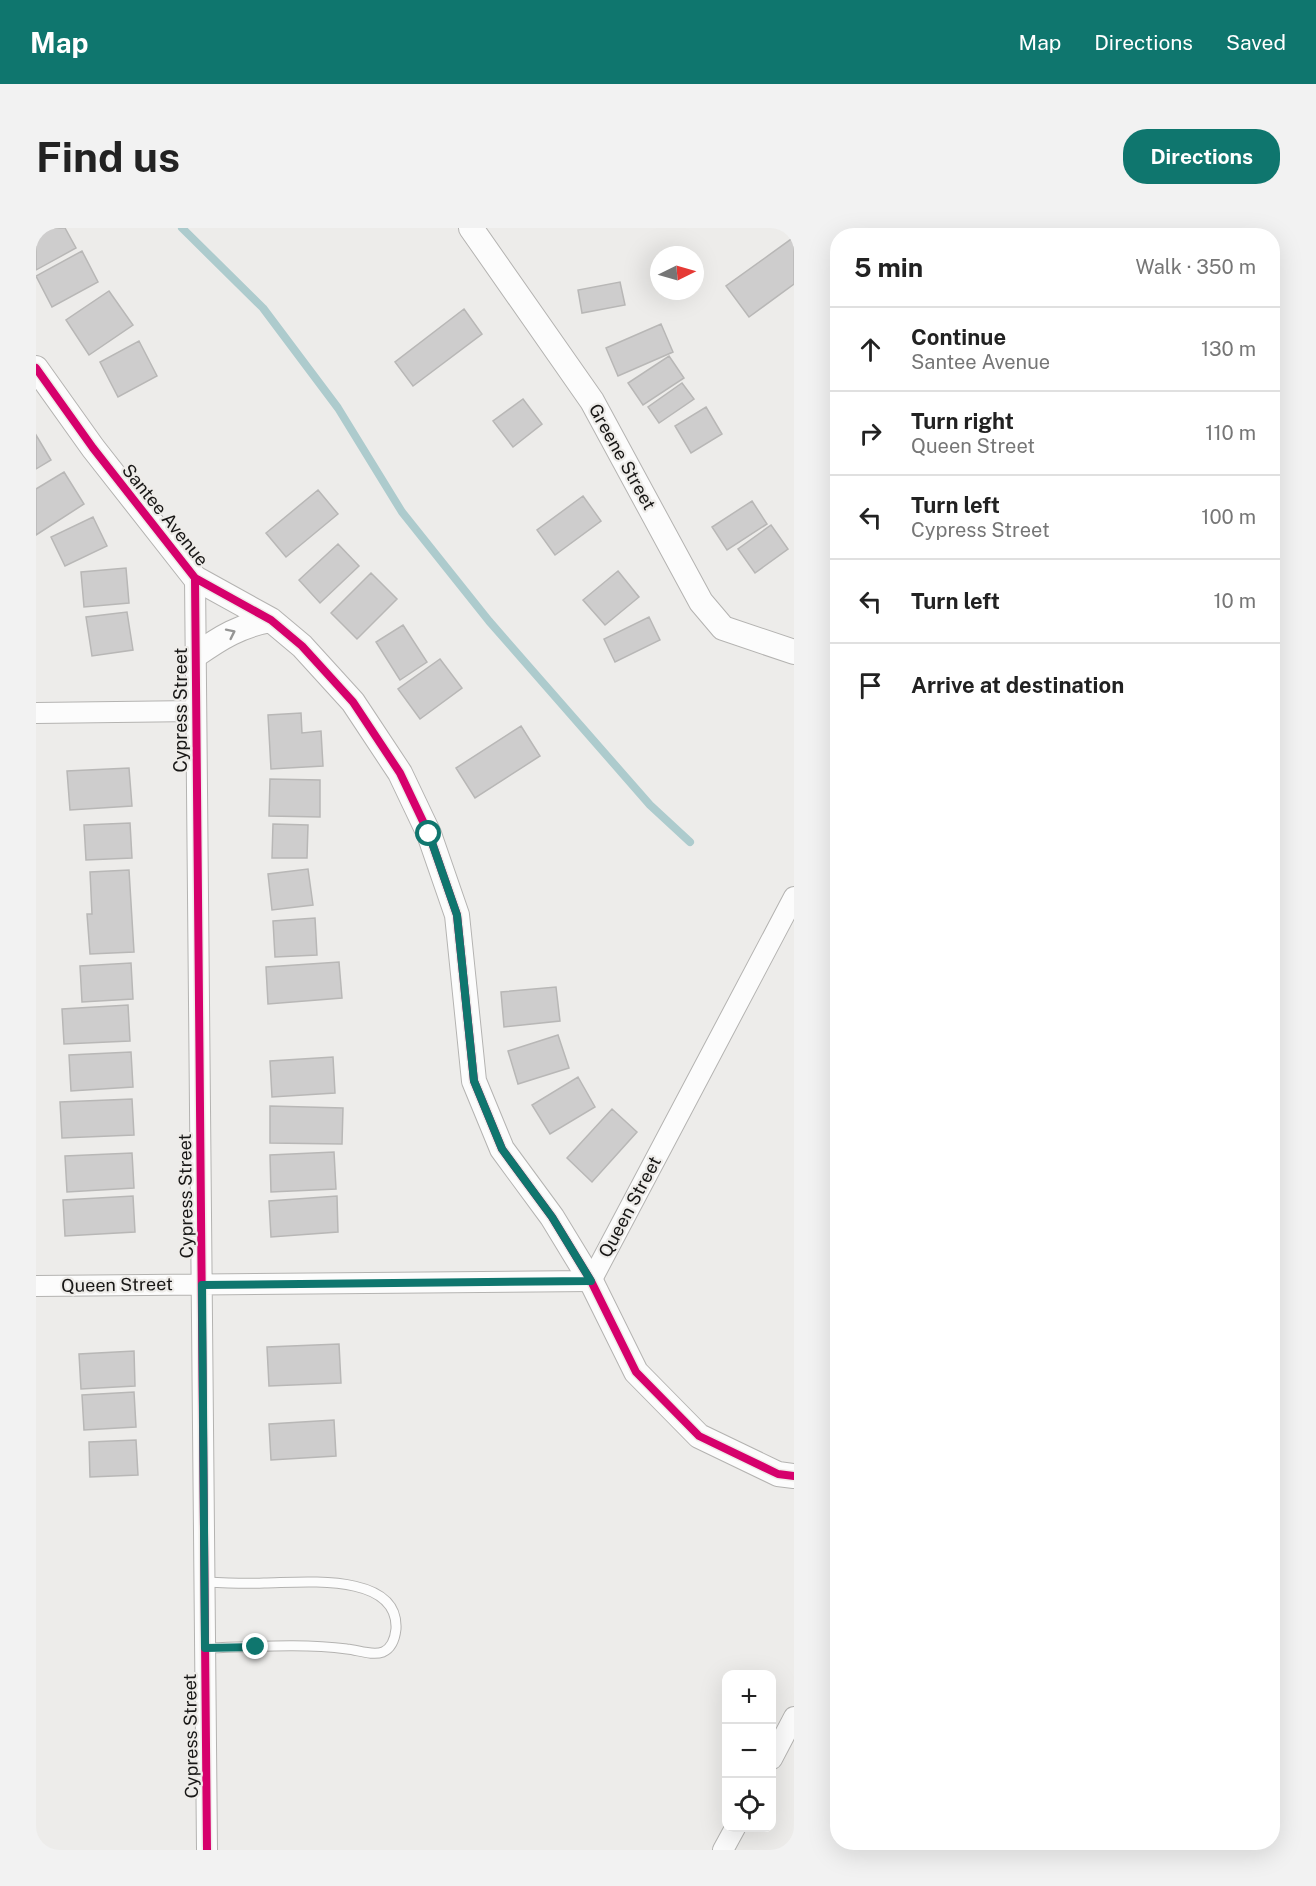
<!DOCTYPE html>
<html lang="en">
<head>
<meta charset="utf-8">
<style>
  :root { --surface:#fff; --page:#f2f2f2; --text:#222; --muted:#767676; --line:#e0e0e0; --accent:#0f766e }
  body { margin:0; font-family:"Public Sans",sans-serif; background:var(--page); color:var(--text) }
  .controls { position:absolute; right:18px; bottom:18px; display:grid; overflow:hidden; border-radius:12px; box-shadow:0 6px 24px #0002 }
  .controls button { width:54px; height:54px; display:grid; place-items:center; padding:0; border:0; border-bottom:2px solid var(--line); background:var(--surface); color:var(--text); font:30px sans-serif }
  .compass { position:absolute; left:614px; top:18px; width:54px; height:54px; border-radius:50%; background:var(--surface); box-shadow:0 6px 24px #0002; rotate:85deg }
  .stop { position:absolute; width:18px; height:18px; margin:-14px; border:4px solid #0f766e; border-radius:50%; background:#fff }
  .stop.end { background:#0f766e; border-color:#fff; box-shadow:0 2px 6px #0008 }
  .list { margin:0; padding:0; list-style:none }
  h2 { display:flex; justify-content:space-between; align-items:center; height:78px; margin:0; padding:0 24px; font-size:26px }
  h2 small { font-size:20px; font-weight:400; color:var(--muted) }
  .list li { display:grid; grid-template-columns:39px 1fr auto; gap:18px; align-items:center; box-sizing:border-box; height:84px; padding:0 24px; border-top:2px solid var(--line) }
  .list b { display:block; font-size:22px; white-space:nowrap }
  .list p { margin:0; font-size:20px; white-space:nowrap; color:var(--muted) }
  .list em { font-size:20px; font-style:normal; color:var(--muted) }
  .icon { flex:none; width:33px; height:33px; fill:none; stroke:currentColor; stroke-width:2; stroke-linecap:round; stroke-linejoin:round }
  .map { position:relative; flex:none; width:758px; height:1622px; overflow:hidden; border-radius:24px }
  header { display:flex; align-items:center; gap:36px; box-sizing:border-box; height:84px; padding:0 30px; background:var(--accent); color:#fff }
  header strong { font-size:28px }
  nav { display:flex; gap:33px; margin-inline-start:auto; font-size:21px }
  .intro { display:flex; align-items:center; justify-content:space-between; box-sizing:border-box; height:144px; padding:0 36px }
  h1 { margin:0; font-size:42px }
  .button { padding:15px 27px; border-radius:24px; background:var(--accent); color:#fff; font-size:21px; font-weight:700 }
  main { display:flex; gap:36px; padding:0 36px }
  aside { flex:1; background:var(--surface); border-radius:24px; box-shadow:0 6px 24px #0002 }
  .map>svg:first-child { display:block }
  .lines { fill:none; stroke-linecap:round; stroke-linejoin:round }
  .stream { stroke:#adcbcd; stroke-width:8 }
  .building { fill:#cecdcd; stroke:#b8b7b6; stroke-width:1.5 }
  .service-casing { stroke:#b4b3b1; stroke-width:11 }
  .minor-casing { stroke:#b4b3b1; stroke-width:22 }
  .tertiary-casing { stroke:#b4b3b1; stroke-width:26 }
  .service { stroke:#fcfcfc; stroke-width:9 }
  .minor { stroke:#fcfcfc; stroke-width:20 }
  .tertiary { stroke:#fcfcfc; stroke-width:24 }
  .cycleway-casing { stroke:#eeece9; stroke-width:11 }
  .cycleway { stroke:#d6006c; stroke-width:8 }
  .oneway { stroke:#959594 }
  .route { stroke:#0f766e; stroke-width:8 }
  .labels { text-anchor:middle; stroke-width:4.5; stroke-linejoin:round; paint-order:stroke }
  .street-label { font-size:18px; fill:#181716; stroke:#eeece9 }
</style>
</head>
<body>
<header>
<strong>Map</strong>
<nav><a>Map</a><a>Directions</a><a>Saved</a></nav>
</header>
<div class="intro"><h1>Find us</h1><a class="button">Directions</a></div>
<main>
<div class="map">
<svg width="758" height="1622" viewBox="0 0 758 1622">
  <rect width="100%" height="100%" fill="#edecea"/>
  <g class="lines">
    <!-- stream -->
    <path class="stream" d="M 146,0 L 227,80 L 302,180 L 366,284 L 453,393 L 614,577 L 654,614"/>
  </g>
  <!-- building -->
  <path class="building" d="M 5,0 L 29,0 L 40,20 L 0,42 L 0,3 Z
    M 758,9 L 758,56 L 713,89 L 690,58 Z
    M 46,23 L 62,54 L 16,79 L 0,48 Z
    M 584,54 L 589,77 L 546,85 L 542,62 Z
    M 73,63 L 97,97 L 53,127 L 30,92 Z
    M 428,81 L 446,106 L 377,158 L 359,134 Z
    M 625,96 L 637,124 L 582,148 L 570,120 Z
    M 103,113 L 121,148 L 82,169 L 64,134 Z
    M 633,128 L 648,150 L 607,177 L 592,155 Z
    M 646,155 L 658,171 L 623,195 L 612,179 Z
    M 487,171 L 506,196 L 477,219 L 457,193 Z
    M 670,179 L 686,206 L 655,225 L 639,198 Z
    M 0,207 L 15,232 L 0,241 Z
    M 28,244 L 48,276 L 0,307 L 0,261 Z
    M 282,262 L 302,286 L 250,329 L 230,305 Z
    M 547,268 L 565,293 L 519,327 L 501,302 Z
    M 716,273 L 731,296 L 691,322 L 676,299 Z
    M 57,289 L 71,318 L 29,338 L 15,309 Z
    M 735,297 L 752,321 L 719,345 L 702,321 Z
    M 302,316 L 323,338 L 284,375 L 263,352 Z
    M 90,340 L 93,375 L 48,379 L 45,344 Z
    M 582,343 L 603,369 L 569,397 L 547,372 Z
    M 335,345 L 361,371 L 321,411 L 295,385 Z
    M 91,384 L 97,422 L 56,428 L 50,389 Z
    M 613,389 L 624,412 L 579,434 L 568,411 Z
    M 367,397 L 391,434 L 364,452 L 340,414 Z
    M 404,431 L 426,460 L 384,491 L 362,461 Z
    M 265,485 L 266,505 L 285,503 L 287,538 L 235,541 L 232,487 Z
    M 485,498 L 504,528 L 439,570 L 420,540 Z
    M 93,540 L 96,578 L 34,582 L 31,543 Z
    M 234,551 L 284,552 L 284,589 L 233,588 Z
    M 94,595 L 96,630 L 50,632 L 48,597 Z
    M 237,596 L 272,597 L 271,630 L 236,630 Z
    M 272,641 L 277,677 L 236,682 L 232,646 Z
    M 93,642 L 98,724 L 54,726 L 51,686 L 56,686 L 54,644 Z
    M 279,690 L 281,727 L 239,729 L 237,693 Z
    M 303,734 L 306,770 L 232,776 L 230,739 Z
    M 95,735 L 97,771 L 46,774 L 44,738 Z
    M 520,759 L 524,793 L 468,799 L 465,764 Z
    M 92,777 L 94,813 L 28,816 L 26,781 Z
    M 522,807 L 533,840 L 482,856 L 472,823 Z
    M 95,824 L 97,859 L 35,863 L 33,827 Z
    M 297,829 L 299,865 L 236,869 L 234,833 Z
    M 542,849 L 559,879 L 514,906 L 496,877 Z
    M 96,871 L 98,907 L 26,910 L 24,874 Z
    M 234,878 L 307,880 L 306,916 L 234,915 Z
    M 576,881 L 601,904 L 556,954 L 531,930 Z
    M 298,924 L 300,961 L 235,964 L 234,927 Z
    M 96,925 L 98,960 L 31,964 L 29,928 Z
    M 97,968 L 99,1004 L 29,1008 L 27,972 Z
    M 301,968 L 302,1004 L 235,1009 L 233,973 Z
    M 303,1116 L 305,1155 L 233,1158 L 231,1119 Z
    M 98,1123 L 99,1158 L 45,1161 L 43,1126 Z
    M 98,1164 L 100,1199 L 48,1202 L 46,1167 Z
    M 298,1192 L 300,1228 L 235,1232 L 233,1196 Z
    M 100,1212 L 102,1247 L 54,1249 L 53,1214 Z"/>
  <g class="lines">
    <!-- service casing -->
    <g class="service-casing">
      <path id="service" d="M 169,1354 C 188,1355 208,1356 228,1355 C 263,1355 363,1343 360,1401 C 359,1410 356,1420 347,1424 C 336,1428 322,1422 311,1421 C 265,1415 216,1419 169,1420"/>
    </g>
    <!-- minor casing -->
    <g class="minor-casing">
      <path id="minor" d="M 159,350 L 171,1622
        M 0,485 L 160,483
        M 0,1058 L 555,1053 L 758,669
        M 736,1531 L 758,1489
        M 687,1622 L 699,1600"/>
    </g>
    <!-- tertiary casing -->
    <g class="tertiary-casing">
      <path id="tertiary" d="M 435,0 L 556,173 L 665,374 L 687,400 L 758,424
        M 0,140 L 57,220 L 159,350 L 235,392 L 266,418 L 317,474 L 364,545 L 393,606 L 421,687 L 438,853 L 466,921 L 516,989 L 555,1053 L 600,1144 L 663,1208 L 742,1246 L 758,1248
        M 160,427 C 184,410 205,397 235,392"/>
    </g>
    <!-- service -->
    <use href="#service" class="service"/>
    <!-- minor -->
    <use href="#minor" class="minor"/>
    <!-- tertiary -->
    <use href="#tertiary" class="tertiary"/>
    <!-- cycleway casing -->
    <g class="cycleway-casing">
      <path id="cycleway" d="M 0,140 L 57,220 L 159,350 L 235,392 L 266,418 L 317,474 L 364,545 L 393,606 L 421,687 L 438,853 L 466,921 L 516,989 L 555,1053 L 600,1144 L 663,1208 L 742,1246 L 758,1248
        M 159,350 L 171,1622"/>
    </g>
    <!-- cycleway -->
    <use href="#cycleway" class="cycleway"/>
  </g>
  <!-- one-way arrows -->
  <defs><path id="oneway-chevron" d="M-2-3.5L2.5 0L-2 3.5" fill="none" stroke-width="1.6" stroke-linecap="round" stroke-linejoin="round" transform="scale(1.5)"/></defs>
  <use class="oneway" href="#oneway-chevron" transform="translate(195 405) rotate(-26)"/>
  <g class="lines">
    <!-- route -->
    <path class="route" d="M 220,1419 L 169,1420 L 166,1057 L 555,1053 L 516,989 L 466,921 L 438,853 L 421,687 L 393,606"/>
  </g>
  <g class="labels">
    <!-- street labels -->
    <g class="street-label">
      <text transform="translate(586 229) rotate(61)" y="6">Greene Street</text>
      <text transform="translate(129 287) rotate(51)" y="6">Santee Avenue</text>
      <text transform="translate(145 482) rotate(-90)" y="6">Cypress Street</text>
      <text transform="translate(150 968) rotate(-91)" y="6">Cypress Street</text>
      <text transform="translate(594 979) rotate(-62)" y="6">Queen Street</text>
      <text transform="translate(81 1057) rotate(-1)" y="6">Queen Street</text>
      <text transform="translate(155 1508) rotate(-91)" y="6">Cypress Street</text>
    </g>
  </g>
</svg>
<div class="controls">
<button>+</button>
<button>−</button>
<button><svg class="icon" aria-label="locate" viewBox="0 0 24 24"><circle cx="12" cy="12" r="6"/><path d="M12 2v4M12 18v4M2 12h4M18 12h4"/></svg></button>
</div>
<svg class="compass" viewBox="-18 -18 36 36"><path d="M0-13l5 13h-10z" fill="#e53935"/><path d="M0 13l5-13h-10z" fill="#767676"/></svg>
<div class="stop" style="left:393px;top:606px"></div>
<div class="stop end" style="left:220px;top:1419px"></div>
</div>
<aside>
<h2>5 min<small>Walk · 350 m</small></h2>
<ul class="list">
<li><svg class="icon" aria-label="ahead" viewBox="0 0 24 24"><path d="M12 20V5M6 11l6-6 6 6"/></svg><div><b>Continue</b><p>Santee Avenue</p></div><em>130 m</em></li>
<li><svg class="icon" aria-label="right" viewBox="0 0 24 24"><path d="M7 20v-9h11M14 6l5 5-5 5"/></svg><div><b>Turn right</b><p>Queen Street</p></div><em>110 m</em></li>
<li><svg class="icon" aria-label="left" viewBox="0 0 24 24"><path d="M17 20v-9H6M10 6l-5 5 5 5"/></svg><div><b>Turn left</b><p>Cypress Street</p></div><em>100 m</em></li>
<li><svg class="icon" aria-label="left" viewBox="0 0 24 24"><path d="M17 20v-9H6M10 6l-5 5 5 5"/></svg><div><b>Turn left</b></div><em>10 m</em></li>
<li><svg class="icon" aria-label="arrive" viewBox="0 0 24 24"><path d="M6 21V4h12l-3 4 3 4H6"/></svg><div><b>Arrive at destination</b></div></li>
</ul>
</aside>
</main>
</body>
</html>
